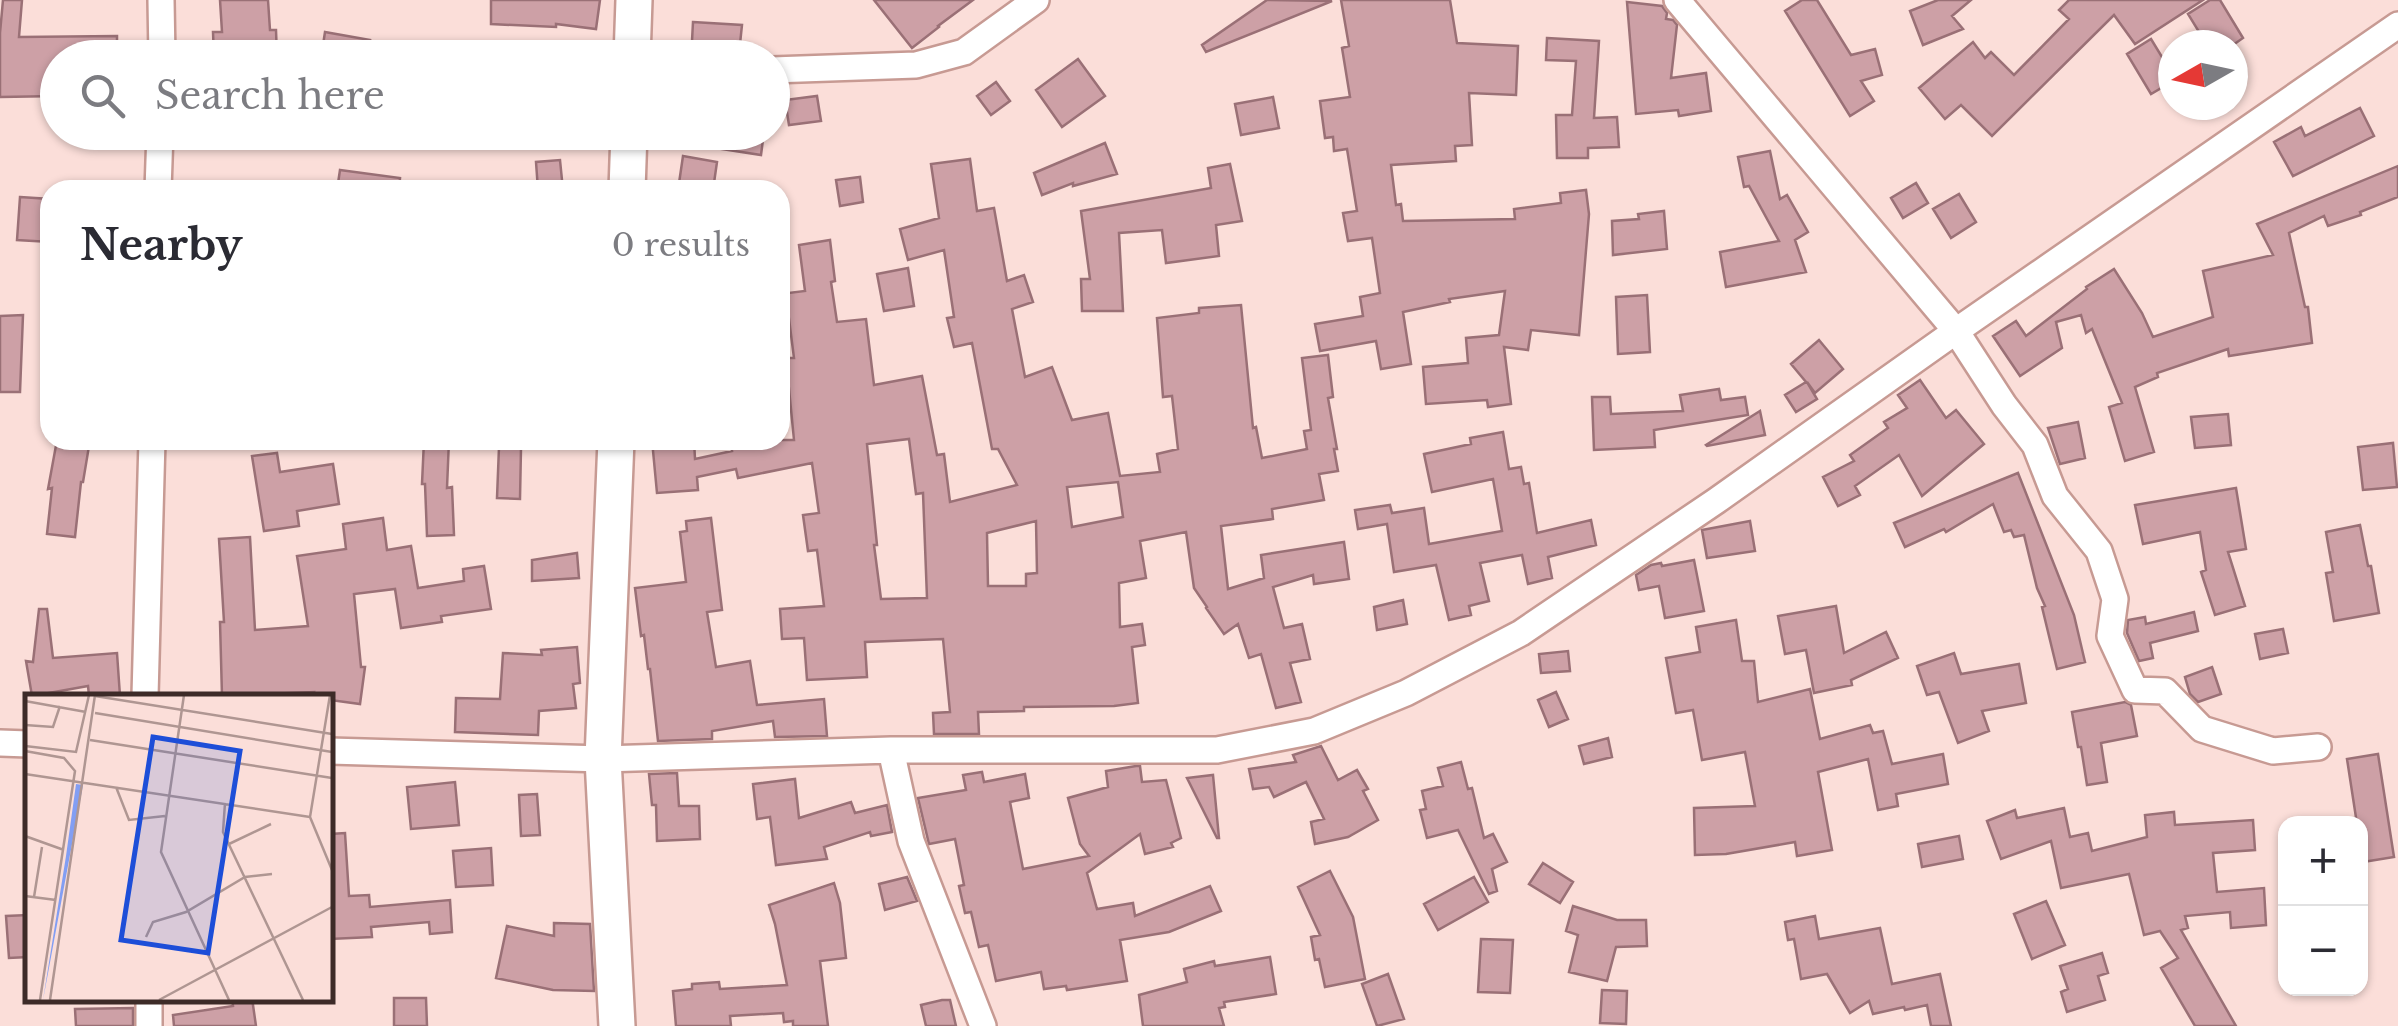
<!DOCTYPE html>
<html lang="en">
<head>
<meta charset="utf-8">
<style>
  :root { --surface:#fff; --page:#f7f7f7; --text:#2b2b33; --muted:#7c7c81; --line:#e1e1e2 }
  body { margin:0; font-family:"Libre Baskerville",serif; background:var(--page); color:var(--text) }
  .controls { position:absolute; right:30px; bottom:30px; display:grid; overflow:hidden; border-radius:20px; box-shadow:0 2px 8px #0004 }
  .controls button { width:90px; height:90px; display:grid; place-items:center; padding:0; border:0; border-bottom:2px solid var(--line); background:var(--surface); color:var(--text); font:50px sans-serif }
  .compass { position:absolute; left:2158px; top:30px; width:90px; height:90px; border-radius:50%; background:var(--surface); box-shadow:0 2px 8px #0004; rotate:261deg }
  .list { margin:0; padding:0; list-style:none }
  h2 { display:flex; justify-content:space-between; align-items:center; height:130px; margin:0; padding:0 40px; font-size:42px }
  h2 small { font-size:32px; font-weight:400; color:var(--muted) }
  .icon { flex:none; width:55px; height:55px; fill:none; stroke:currentColor; stroke-width:2; stroke-linecap:round; stroke-linejoin:round }
  .map { position:relative; flex:none; width:2398px; height:1026px; overflow:hidden }
  .search { position:absolute; background:var(--surface); box-shadow:0 2px 8px #0004; left:40px; top:40px; width:750px; height:110px; display:flex; align-items:center; gap:25px; box-sizing:border-box; padding:0 35px; border-radius:55px; color:var(--muted); font-size:38px }
  .panel { position:absolute; background:var(--surface); box-shadow:0 2px 8px #0004; left:40px; top:180px; width:750px; height:270px; border-radius:30px }
  .map>svg:first-child { display:block }
  .building { fill:#cda0a6; stroke:#9a7076; stroke-width:2.5; fill-rule:evenodd }
  .lines { fill:none; stroke-linecap:round; stroke-linejoin:round }
  .street-casing { stroke:#c79a93; stroke-width:30 }
  .secondary-casing { stroke:#c79a93; stroke-width:40 }
  .street { stroke:#fff; stroke-width:25 }
  .secondary { stroke:#fff; stroke-width:35 }
  .inset-road { fill:none; stroke:#af9692; stroke-width:2.5 }
  .view { fill:#1d4ed8; fill-opacity:0.15; stroke:#1d4ed8; stroke-width:5 }
  .inset-edge { fill:none; stroke:#3d2b28; stroke-width:5 }
</style>
</head>
<body>
<div class="map">
<svg width="2398" height="1026" viewBox="0 0 2398 1026">
  <rect width="100%" height="100%" fill="#fbded9"/>
  <!-- building -->
  <path class="building" d="M 3,0 L 22,0 L 19,37 L 117,36 L 117,58 L 58,58 L 58,96 L 0,97 L 0,33 Z
    M 220,0 L 268,0 L 270,30 L 276,30 L 277,58 L 214,58 L 213,32 L 222,32 Z
    M 491,0 L 600,0 L 596,29 L 556,24 L 556,27 L 491,24 Z
    M 874,0 L 973,0 L 938,26 L 939,27 L 912,48 Z
    M 1267,0 L 1332,1 L 1206,52 L 1202,45 Z
    M 1341,0 L 1450,0 L 1457,43 L 1518,46 L 1516,95 L 1469,93 L 1472,145 L 1455,146 L 1456,161 L 1391,165 L 1396,205 L 1401,204 L 1403,221 L 1515,219 L 1514,209 L 1561,203 L 1560,193 L 1586,190 L 1589,214 L 1579,335 L 1531,330 L 1528,350 L 1504,347 L 1511,404 L 1488,407 L 1487,400 L 1426,404 L 1423,367 L 1468,363 L 1466,338 L 1499,335 L 1505,291 L 1449,299 L 1450,302 L 1403,312 L 1411,364 L 1381,369 L 1376,341 L 1320,351 L 1315,324 L 1363,316 L 1360,297 L 1380,293 L 1372,238 L 1348,241 L 1343,213 L 1357,211 L 1347,149 L 1334,151 L 1333,137 L 1325,138 L 1320,101 L 1350,97 L 1342,48 L 1349,46 Z
    M 1802,0 L 1817,0 L 1851,55 L 1875,49 L 1882,75 L 1861,81 L 1874,101 L 1850,116 L 1785,11 Z
    M 1938,0 L 1971,0 L 1952,16 L 1963,29 L 1923,45 L 1910,11 Z
    M 2069,0 L 2203,0 L 2135,44 L 2114,15 L 1992,136 L 1961,105 L 1945,119 L 1919,88 L 1973,42 L 1985,58 L 1991,52 L 2014,75 L 2069,19 L 2059,10 Z
    M 2210,0 L 2220,0 L 2243,38 L 2233,45 L 2207,45 L 2188,14 Z
    M 1627,2 L 1662,6 L 1667,13 L 1666,19 L 1673,20 L 1677,25 L 1671,78 L 1706,73 L 1711,111 L 1679,116 L 1678,110 L 1636,114 Z
    M 693,22 L 742,25 L 740,44 L 692,41 Z
    M 325,32 L 370,40 L 366,58 L 321,58 Z
    M 1547,38 L 1599,41 L 1594,118 L 1617,117 L 1619,147 L 1588,148 L 1588,158 L 1557,158 L 1556,115 L 1572,115 L 1576,61 L 1546,60 Z
    M 2151,39 L 2173,75 L 2173,81 L 2151,94 L 2127,54 Z
    M 1078,59 L 1105,96 L 1062,127 L 1036,90 Z
    M 996,82 L 1010,101 L 991,115 L 977,96 Z
    M 817,96 L 821,121 L 789,125 L 785,100 Z
    M 1273,97 L 1279,128 L 1241,135 L 1235,104 Z
    M 2360,108 L 2374,136 L 2293,176 L 2274,142 L 2301,127 L 2305,136 Z
    M 690,132 L 764,132 L 761,155 L 689,144 Z
    M 1105,143 L 1117,174 L 1073,186 L 1073,183 L 1042,195 L 1034,173 Z
    M 1770,151 L 1780,199 L 1787,195 L 1808,232 L 1795,240 L 1806,272 L 1726,287 L 1720,252 L 1779,241 L 1749,186 L 1744,187 L 1738,157 Z
    M 683,156 L 717,162 L 713,190 L 678,190 Z
    M 970,159 L 977,211 L 994,208 L 1007,281 L 1024,275 L 1033,302 L 1012,309 L 1025,377 L 1052,367 L 1072,420 L 1108,413 L 1120,476 L 1160,472 L 1157,454 L 1178,449 L 1172,396 L 1163,397 L 1157,318 L 1199,313 L 1199,308 L 1241,305 L 1253,428 L 1256,427 L 1262,458 L 1307,449 L 1304,431 L 1311,430 L 1302,358 L 1328,355 L 1333,397 L 1328,398 L 1337,449 L 1334,449 L 1338,471 L 1319,474 L 1324,500 L 1272,509 L 1273,519 L 1221,526 L 1228,589 L 1264,578 L 1261,555 L 1344,542 L 1349,579 L 1314,584 L 1313,575 L 1273,587 L 1284,628 L 1302,624 L 1310,659 L 1290,663 L 1301,702 L 1276,708 L 1261,654 L 1249,658 L 1238,624 L 1224,634 L 1206,608 L 1207,607 L 1194,588 L 1186,532 L 1140,541 L 1146,578 L 1119,583 L 1120,627 L 1142,624 L 1145,645 L 1132,647 L 1138,703 L 1114,706 L 1024,707 L 1024,711 L 978,712 L 979,734 L 934,734 L 933,713 L 950,712 L 943,639 L 865,642 L 867,677 L 807,680 L 804,638 L 782,639 L 780,609 L 824,606 L 817,550 L 808,551 L 803,515 L 819,513 L 812,463 L 738,478 L 736,469 L 697,477 L 698,490 L 657,493 L 652,440 L 694,440 L 695,459 L 732,451 L 730,440 L 794,440 L 786,358 L 794,358 L 789,319 L 780,320 L 780,294 L 805,291 L 799,245 L 830,240 L 835,281 L 831,282 L 837,322 L 866,319 L 874,385 L 922,376 L 937,455 L 944,454 L 950,502 L 1017,485 L 998,449 L 992,449 L 972,343 L 954,347 L 947,318 L 954,317 L 944,250 L 908,260 L 900,229 L 939,218 L 931,164 ZM 909,439 L 916,494 L 923,493 L 927,598 L 881,599 L 874,545 L 877,545 L 867,444 ZM 1118,482 L 1123,517 L 1072,527 L 1067,487 ZM 1036,521 L 1037,573 L 1026,574 L 1026,586 L 988,586 L 987,533 Z
    M 560,160 L 563,190 L 538,190 L 536,162 Z
    M 1230,164 L 1242,221 L 1216,225 L 1219,256 L 1166,263 L 1162,230 L 1119,233 L 1123,311 L 1082,311 L 1081,279 L 1090,279 L 1081,211 L 1211,188 L 1208,168 Z
    M 2398,166 L 2398,197 L 2360,212 L 2361,215 L 2328,226 L 2324,216 L 2289,233 L 2305,307 L 2308,307 L 2312,343 L 2229,356 L 2228,349 L 2157,373 L 2158,377 L 2135,387 L 2154,452 L 2125,461 L 2109,407 L 2122,403 L 2092,329 L 2086,333 L 2081,315 L 2056,322 L 2062,348 L 2020,376 L 1993,336 L 2016,321 L 2026,336 L 2087,289 L 2086,287 L 2114,269 L 2142,313 L 2153,337 L 2213,317 L 2203,271 L 2273,255 L 2257,224 Z
    M 340,170 L 400,178 L 399,190 L 337,190 Z
    M 860,177 L 863,202 L 840,206 L 836,180 Z
    M 1916,183 L 1928,203 L 1903,218 L 1891,198 Z
    M 1959,194 L 1976,222 L 1951,238 L 1933,209 Z
    M 20,197 L 50,199 L 50,242 L 17,240 Z
    M 1664,211 L 1667,249 L 1613,255 L 1612,221 L 1639,219 L 1638,214 Z
    M 908,268 L 914,306 L 884,311 L 877,274 Z
    M 1647,295 L 1650,352 L 1618,354 L 1616,297 Z
    M 23,315 L 20,392 L 0,392 L 0,316 Z
    M 1819,340 L 1843,369 L 1815,393 L 1807,382 L 1817,399 L 1796,412 L 1785,395 L 1806,382 L 1791,364 Z
    M 1920,380 L 1946,418 L 1956,410 L 1984,444 L 1922,496 L 1899,455 L 1855,486 L 1860,495 L 1838,506 L 1823,477 L 1854,461 L 1850,455 L 1888,428 L 1884,422 L 1907,408 L 1898,395 Z
    M 1719,389 L 1721,400 L 1745,397 L 1748,415 L 1654,430 L 1655,447 L 1594,450 L 1592,397 L 1610,397 L 1611,414 L 1683,411 L 1680,395 Z
    M 1760,411 L 1765,435 L 1707,446 L 1706,445 Z
    M 2228,414 L 2231,445 L 2195,448 L 2191,417 Z
    M 2078,422 L 2085,458 L 2060,464 L 2048,428 Z
    M 1503,432 L 1509,469 L 1521,467 L 1524,484 L 1529,483 L 1537,533 L 1591,520 L 1596,545 L 1548,557 L 1552,578 L 1528,584 L 1522,555 L 1480,563 L 1489,601 L 1469,606 L 1471,615 L 1449,620 L 1436,565 L 1394,572 L 1387,524 L 1358,529 L 1355,510 L 1390,505 L 1392,513 L 1424,508 L 1429,544 L 1502,531 L 1493,479 L 1432,492 L 1424,454 L 1471,444 L 1470,438 Z
    M 57,440 L 89,446 L 83,482 L 81,482 L 75,537 L 47,534 L 52,488 L 48,489 Z
    M 424,440 L 449,440 L 447,488 L 452,487 L 454,535 L 427,536 L 425,484 L 422,484 Z
    M 2393,443 L 2397,487 L 2363,490 L 2358,447 Z
    M 499,447 L 521,448 L 520,499 L 497,498 Z
    M 277,453 L 280,472 L 333,464 L 339,504 L 297,511 L 299,526 L 264,531 L 252,456 Z
    M 2018,473 L 2074,615 L 2085,662 L 2057,669 L 2042,607 L 2045,606 L 2037,588 L 2024,535 L 2014,537 L 2011,530 L 2004,532 L 1993,504 L 1946,532 L 1944,529 L 1905,547 L 1894,523 Z
    M 2236,488 L 2246,549 L 2228,552 L 2245,606 L 2215,615 L 2201,572 L 2206,570 L 2200,532 L 2143,544 L 2135,505 Z
    M 383,518 L 387,550 L 411,546 L 418,588 L 464,581 L 463,569 L 484,566 L 491,609 L 441,616 L 442,622 L 401,628 L 395,589 L 354,594 L 361,667 L 365,667 L 360,704 L 330,700 L 330,696 L 313,696 L 314,692 L 222,696 L 220,622 L 224,622 L 219,539 L 250,537 L 255,630 L 308,626 L 297,556 L 346,549 L 343,524 Z
    M 711,518 L 722,610 L 707,612 L 716,667 L 750,661 L 757,705 L 824,699 L 827,736 L 775,737 L 773,721 L 712,731 L 712,739 L 658,741 L 650,669 L 648,669 L 644,635 L 641,636 L 635,588 L 686,582 L 680,532 L 687,531 L 686,521 Z
    M 1750,521 L 1755,551 L 1707,558 L 1702,530 Z
    M 2360,525 L 2368,566 L 2371,566 L 2379,613 L 2334,621 L 2326,573 L 2333,572 L 2326,532 Z
    M 577,553 L 579,578 L 532,581 L 532,560 Z
    M 1694,560 L 1704,611 L 1665,618 L 1659,586 L 1639,590 L 1636,575 L 1651,565 L 1661,563 L 1662,566 Z
    M 1403,600 L 1407,624 L 1377,630 L 1374,607 Z
    M 1836,606 L 1844,653 L 1886,632 L 1898,658 L 1851,680 L 1852,685 L 1814,693 L 1806,650 L 1785,654 L 1778,616 Z
    M 39,609 L 47,609 L 53,658 L 117,653 L 120,696 L 89,696 L 88,686 L 32,696 L 26,661 L 33,662 Z
    M 2194,612 L 2198,631 L 2150,643 L 2153,658 L 2139,661 L 2127,633 L 2128,620 L 2145,617 L 2146,624 Z
    M 1736,620 L 1742,661 L 1754,661 L 1758,702 L 1810,689 L 1820,739 L 1870,725 L 1873,733 L 1883,731 L 1892,764 L 1943,754 L 1948,784 L 1896,794 L 1898,806 L 1878,810 L 1868,759 L 1818,772 L 1832,850 L 1797,856 L 1795,842 L 1726,854 L 1695,855 L 1694,808 L 1755,806 L 1745,752 L 1702,760 L 1693,710 L 1676,713 L 1666,658 L 1700,652 L 1696,627 Z
    M 2283,629 L 2288,653 L 2260,659 L 2255,634 Z
    M 577,647 L 580,683 L 573,684 L 576,708 L 539,711 L 538,735 L 455,732 L 456,698 L 500,699 L 503,653 L 542,655 L 541,650 Z
    M 1568,651 L 1570,671 L 1541,673 L 1539,654 Z
    M 1954,653 L 1961,674 L 2019,664 L 2026,703 L 1982,711 L 1989,731 L 1958,743 L 1939,692 L 1927,695 L 1917,666 Z
    M 2212,667 L 2221,694 L 2198,702 L 2190,694 L 2185,677 Z
    M 1556,692 L 1568,719 L 1549,727 L 1538,700 Z
    M 2125,702 L 2131,705 L 2137,736 L 2101,743 L 2107,782 L 2087,785 L 2081,747 L 2078,747 L 2072,712 Z
    M 1608,738 L 1612,757 L 1584,764 L 1579,746 Z
    M 1321,746 L 1338,780 L 1357,770 L 1368,789 L 1363,791 L 1378,820 L 1348,837 L 1315,844 L 1311,822 L 1324,819 L 1306,782 L 1274,797 L 1269,787 L 1253,789 L 1249,769 L 1296,762 L 1293,755 Z
    M 2378,754 L 2394,857 L 2363,862 L 2360,824 L 2357,824 L 2347,759 Z
    M 1461,762 L 1468,789 L 1472,788 L 1484,838 L 1493,834 L 1507,862 L 1492,869 L 1497,891 L 1489,894 L 1458,830 L 1427,838 L 1420,810 L 1426,809 L 1422,791 L 1443,786 L 1438,768 Z
    M 1136,766 L 1140,766 L 1142,782 L 1166,780 L 1181,838 L 1171,843 L 1173,847 L 1145,854 L 1140,834 L 1087,873 L 1097,909 L 1133,903 L 1135,916 L 1210,886 L 1221,911 L 1169,932 L 1120,940 L 1127,981 L 1067,990 L 1066,986 L 1044,989 L 1041,972 L 996,981 L 988,945 L 979,947 L 971,912 L 965,913 L 959,886 L 964,885 L 955,839 L 929,844 L 918,798 L 966,790 L 963,775 L 982,772 L 984,782 L 1025,774 L 1029,798 L 1010,802 L 1023,869 L 1089,856 L 1080,844 L 1068,798 L 1108,787 L 1106,771 Z
    M 677,773 L 679,806 L 699,806 L 700,839 L 657,841 L 656,805 L 652,805 L 649,774 Z
    M 1213,775 L 1219,838 L 1217,838 L 1187,778 Z
    M 795,779 L 799,818 L 851,802 L 855,813 L 887,805 L 892,832 L 871,836 L 870,832 L 824,847 L 827,859 L 776,865 L 770,817 L 757,819 L 753,784 Z
    M 455,782 L 459,825 L 411,829 L 407,787 Z
    M 537,794 L 540,835 L 521,836 L 519,795 Z
    M 2064,808 L 2070,837 L 2088,833 L 2092,851 L 2147,837 L 2145,815 L 2174,812 L 2175,825 L 2253,820 L 2255,850 L 2213,853 L 2217,892 L 2264,888 L 2266,925 L 2231,928 L 2230,912 L 2185,916 L 2188,928 L 2181,930 L 2236,1026 L 2195,1026 L 2161,968 L 2178,958 L 2160,931 L 2144,935 L 2129,874 L 2061,888 L 2051,841 L 2001,859 L 1987,821 L 2015,810 L 2017,818 Z
    M 345,833 L 349,896 L 369,895 L 370,907 L 450,900 L 452,932 L 430,934 L 429,922 L 371,927 L 372,937 L 330,939 L 330,834 Z
    M 1959,836 L 1963,859 L 1922,867 L 1918,844 Z
    M 491,848 L 493,885 L 456,887 L 453,851 Z
    M 1543,863 L 1573,882 L 1560,903 L 1529,884 Z
    M 1330,871 L 1353,917 L 1365,979 L 1325,987 L 1319,959 L 1315,960 L 1311,937 L 1320,935 L 1298,887 Z
    M 907,877 L 917,901 L 885,910 L 879,884 Z
    M 1474,877 L 1488,902 L 1438,930 L 1424,904 Z
    M 834,883 L 840,903 L 846,958 L 820,961 L 828,1026 L 793,1026 L 793,1021 L 784,1022 L 783,1013 L 730,1016 L 731,1026 L 676,1026 L 673,991 L 692,989 L 692,984 L 719,982 L 720,989 L 787,985 L 775,924 L 769,905 Z
    M 2046,901 L 2065,945 L 2032,959 L 2014,914 Z
    M 1573,906 L 1617,920 L 1646,920 L 1647,946 L 1616,947 L 1607,981 L 1569,972 L 1578,935 L 1566,931 Z
    M 28,915 L 28,957 L 9,958 L 6,916 Z
    M 1815,916 L 1819,939 L 1880,928 L 1892,984 L 1940,974 L 1951,1026 L 1931,1026 L 1927,1005 L 1905,1010 L 1904,1007 L 1873,1014 L 1869,1001 L 1850,1013 L 1827,974 L 1801,979 L 1794,939 L 1788,940 L 1785,922 Z
    M 554,923 L 590,924 L 594,991 L 553,990 L 496,978 L 507,926 L 554,936 Z
    M 1481,939 L 1513,940 L 1510,993 L 1478,992 Z
    M 2102,953 L 2108,973 L 2098,976 L 2105,1000 L 2067,1012 L 2061,992 L 2068,989 L 2060,966 Z
    M 1270,957 L 1276,994 L 1224,1002 L 1225,1007 L 1219,1008 L 1224,1026 L 1143,1026 L 1139,995 L 1187,982 L 1184,969 L 1214,961 L 1215,966 Z
    M 1388,974 L 1404,1019 L 1377,1026 L 1362,984 Z
    M 1602,990 L 1627,991 L 1626,1024 L 1600,1023 Z
    M 232,998 L 252,998 L 256,1026 L 174,1026 L 173,1015 L 233,1006 Z
    M 394,998 L 426,998 L 427,1026 L 394,1026 Z
    M 942,1000 L 950,1000 L 956,1026 L 926,1026 L 921,1005 Z
    M 133,1008 L 133,1026 L 76,1026 L 75,1009 Z"/>
  <g class="lines">
    <!-- street casing -->
    <g class="street-casing">
      <path id="street" d="M 161,0 L 162,58
        M 1677,0 L 1956,331 L 2004,405 L 2035,445 L 2055,496 L 2099,551 L 2115,599 L 2110,636 L 2135,690 L 2165,691 L 2202,729 L 2273,751 L 2318,747
        M 772,70 L 916,65 L 964,52 L 1036,0
        M 158,190 L 160,132
        M 145,696 L 152,440
        M 0,743 L 28,744
        M 891,750 L 911,841 L 983,1026
        M 330,751 L 603,759 L 891,750 L 1217,750 L 1314,731 L 1406,693 L 1521,633 L 1716,501 L 1956,331 L 2398,25
        M 149,1026 L 149,998"/>
    </g>
    <!-- secondary casing -->
    <g class="secondary-casing">
      <path id="secondary" d="M 632,58 L 634,0
        M 627,190 L 629,132
        M 616,440 L 603,759 L 617,1026"/>
    </g>
    <!-- street -->
    <use href="#street" class="street"/>
    <!-- secondary -->
    <use href="#secondary" class="secondary"/>
  </g>
  <!-- overview -->
  <g transform="translate(25 694)">
    <rect width="308" height="308" fill="#fbded9"/>
    <path d="M 51,90 L 58,91 L 18,306 L 41,162 Z" fill="#829ef3"/>
    <path class="inset-road" d="M 159,1 L 136,158 L 204,306M 305,1 L 285,123 L 307,176M 70,2 L 307,40M 0,7 L 61,18M 70,19 L 307,58M 0,31 L 28,33 L 35,12M 65,46 L 307,84M 0,52 L 51,58 L 64,1M 0,57 L 39,64 L 50,77 L 15,306M 0,80 L 285,123M 91,93 L 104,126 L 140,122M 200,109 L 198,138 L 278,306M 0,142 L 39,156M 204,150 L 246,130M 0,202 L 31,206M 9,203 L 17,153M 121,243 L 128,228 L 161,218 L 220,183 L 247,180M 25,306 L 70,1M 134,306 L 307,213"/>
    <path class="view" d="M 128,43 L 215,57 L 183,259 L 96,246 Z"/>
    <rect width="308" height="308" class="inset-edge"/>
  </g>
</svg>
<div class="controls">
<button>+</button>
<button>−</button>
</div>
<svg class="compass" viewBox="-18 -18 36 36"><path d="M0-13l5 13h-10z" fill="#e53935"/><path d="M0 13l5-13h-10z" fill="#7c7c81"/></svg>
<div class="search"><svg class="icon" aria-label="search" viewBox="0 0 24 24"><circle cx="10" cy="10" r="6"/><path d="M15 15l6 6"/></svg>Search here</div>
<section class="panel">
<h2>Nearby<small>0 results</small></h2>
<ul class="list">
</ul>
</section>
</div>
</body>
</html>
